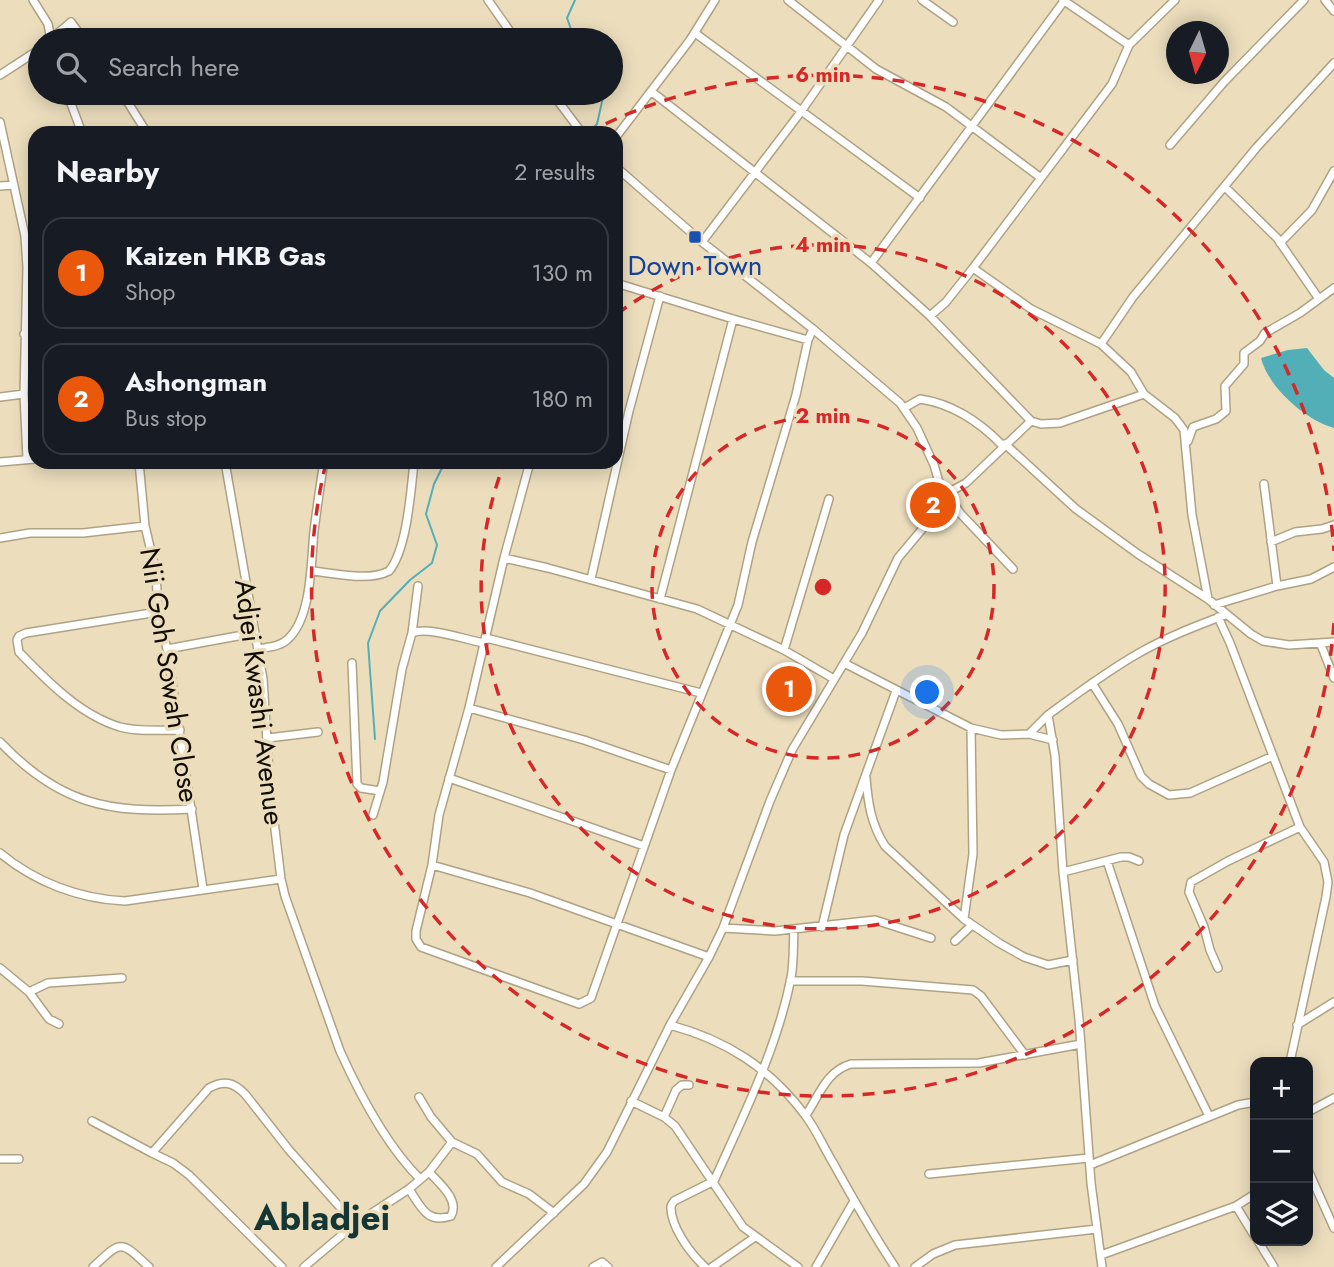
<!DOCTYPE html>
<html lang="en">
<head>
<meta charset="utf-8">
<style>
  :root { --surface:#171b24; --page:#20242c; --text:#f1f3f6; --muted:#9ea1a6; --line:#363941; --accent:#ea580c }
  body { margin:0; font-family:Jost,sans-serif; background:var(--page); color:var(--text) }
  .controls { position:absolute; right:21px; bottom:21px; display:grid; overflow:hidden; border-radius:14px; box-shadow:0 4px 18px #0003 }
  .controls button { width:63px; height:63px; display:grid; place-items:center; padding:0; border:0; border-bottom:2px solid var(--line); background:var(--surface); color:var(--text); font:35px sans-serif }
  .compass { position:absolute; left:1166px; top:21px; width:63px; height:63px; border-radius:50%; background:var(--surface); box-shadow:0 4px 18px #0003; rotate:185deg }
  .you { position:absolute; left:928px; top:693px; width:24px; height:24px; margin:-18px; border:5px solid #fff; border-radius:50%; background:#1a73e8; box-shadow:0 0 0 10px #1a73e833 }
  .badge { display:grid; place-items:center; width:46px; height:46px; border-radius:50%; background:var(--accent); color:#fff; font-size:23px; font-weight:700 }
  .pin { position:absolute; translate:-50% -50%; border:4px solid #fff; box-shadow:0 2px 7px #0006 }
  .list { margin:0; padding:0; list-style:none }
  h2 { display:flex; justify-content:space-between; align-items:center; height:91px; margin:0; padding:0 28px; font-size:30px }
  h2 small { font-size:23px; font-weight:400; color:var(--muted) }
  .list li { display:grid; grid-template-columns:46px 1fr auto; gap:21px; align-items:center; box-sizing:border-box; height:112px; margin:0 14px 14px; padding:0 14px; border:2px solid var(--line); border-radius:21px }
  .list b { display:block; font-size:26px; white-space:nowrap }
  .list p { margin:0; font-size:23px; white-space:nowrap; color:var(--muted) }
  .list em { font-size:23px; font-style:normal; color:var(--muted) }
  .icon { flex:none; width:38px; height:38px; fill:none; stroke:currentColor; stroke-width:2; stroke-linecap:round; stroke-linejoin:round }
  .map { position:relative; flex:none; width:1334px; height:1267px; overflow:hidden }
  .search { position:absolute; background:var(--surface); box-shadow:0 4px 18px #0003; left:28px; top:28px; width:595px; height:77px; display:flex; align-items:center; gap:18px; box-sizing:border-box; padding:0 24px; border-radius:38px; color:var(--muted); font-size:26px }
  .panel { position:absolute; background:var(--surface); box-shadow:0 4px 18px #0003; left:28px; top:126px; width:595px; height:343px; border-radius:21px }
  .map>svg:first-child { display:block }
  .water { fill:#53afb7 }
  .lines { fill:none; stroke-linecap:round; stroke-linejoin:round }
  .stream { stroke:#53afb7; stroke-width:2 }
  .minor-casing { stroke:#afa283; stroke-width:10 }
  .minor { stroke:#fff; stroke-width:7 }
  .ring { fill:none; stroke:#d62828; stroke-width:3.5; stroke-dasharray:12 9 }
  .transit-dot { fill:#1a4fb4; stroke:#ecdebd; stroke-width:2.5 }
  .labels { text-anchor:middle; stroke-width:7; stroke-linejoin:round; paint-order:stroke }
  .transit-label { font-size:28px; fill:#164399; stroke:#ecdebd }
  .street-label { font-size:28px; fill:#120d03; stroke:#ecdebd }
  .district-label { font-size:35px; font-weight:bold; fill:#143736; stroke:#ecdebd }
  .centre { fill:#d62828; stroke:#ecdebd; stroke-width:3.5 }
  .ring-label { font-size:21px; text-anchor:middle; font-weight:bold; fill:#d62828; stroke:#ecdebd; stroke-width:7; stroke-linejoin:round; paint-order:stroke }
</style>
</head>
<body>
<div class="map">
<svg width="1334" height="1267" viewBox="0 0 1334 1267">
  <rect width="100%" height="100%" fill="#ecdebd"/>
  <!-- water -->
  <path class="water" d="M 1307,348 L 1324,370 L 1334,378 L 1334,428 C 1305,420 1268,387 1261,358 L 1288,350 Z"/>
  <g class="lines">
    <!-- stream -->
    <path class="stream" d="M 575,40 L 567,18 L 575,0
      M 588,133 L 597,124 L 604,93
      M 375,739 L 368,643 L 380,611 L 410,580 L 432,563 L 437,545 L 426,514 L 434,484 L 445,462"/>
    <!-- minor casing -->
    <g class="minor-casing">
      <path id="minor" d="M 33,0 L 48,24 L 51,40
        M 488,0 L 516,40
        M 788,0 L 876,69 L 946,107 L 1041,178
        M 922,0 L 953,22
        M 1063,0 L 1129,45
        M 1325,0 L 1334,11
        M 695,33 L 920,198
        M 50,40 L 71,22 L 84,40
        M 0,75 L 40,49
        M 652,92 L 871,263 L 930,316 L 1031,421 L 1041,424 L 1060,423 L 1144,394
        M 67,93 L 82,133
        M 122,93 L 147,133
        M 552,93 L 582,133
        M 0,122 L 25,236 L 27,267 L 24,394 L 27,458
        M 616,137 L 690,40 L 715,0
        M 1170,145 L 1224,82 L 1304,0
        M 0,186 L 14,185
        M 1225,187 L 1277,238 L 1319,299
        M 702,242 L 800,113 L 879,0
        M 1280,243 L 1312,210 L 1334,171
        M 871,263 L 1064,1
        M 973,268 L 1031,309 L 1101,344 L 1131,372 L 1144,394 L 1175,418 L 1184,430 L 1192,515 L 1208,599
        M 616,283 L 733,319 L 808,340
        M 930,316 L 946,302 L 973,268 L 1112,84 L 1129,45 L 1175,0
        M 24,334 L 35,336
        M 1101,344 L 1133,297 L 1257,147 L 1334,63
        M 0,397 L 24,394
        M 904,408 L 920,399 C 954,404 980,422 1003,446
        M 1188,441 L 1193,427 L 1216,419 L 1226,411 L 1225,386 L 1244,364 L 1244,353 L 1260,341 L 1265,333 L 1300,313 L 1334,288
        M 1005,444 L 1076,509 L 1138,554 L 1208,599 L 1251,634 L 1263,641 L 1289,645 L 1334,642
        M 0,462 L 35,459
        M 139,462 L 145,526 L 156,572 L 158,612 L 167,649 L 203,889
        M 225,462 L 263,679 L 270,788 L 281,879 L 285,896 L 340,1051 C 359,1093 387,1146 420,1179
        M 530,462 L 504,558 L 469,708 L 439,815 L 432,865 L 416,931 L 416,939 L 421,947 L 579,1004 L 591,998 L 671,770 L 738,605 L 752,542 L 796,395 L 808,340 L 813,329
        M 1264,484 L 1277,586
        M 948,494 L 960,513 L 1013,569
        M 940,497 L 966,483 L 1031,421
        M 0,538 L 30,533 L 83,533 L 145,526
        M 1271,542 L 1295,532 L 1322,529 L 1334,525
        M 504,558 L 548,568 L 697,609 L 784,650 L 834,679
        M 312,571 C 335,573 368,582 389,571 C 407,550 411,490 414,462
        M 591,579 L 629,411 L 660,296
        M 660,599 L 733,319
        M 1214,605 L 1277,586 L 1311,579 L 1334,567
        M 158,612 L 26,633 L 19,636 L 17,640 L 19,652 C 47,681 80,715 120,727 C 139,732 161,730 180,730
        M 1218,617 L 1230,643 L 1300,827 L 1324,862 L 1328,882 L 1326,897 L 1290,1062
        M 412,633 L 418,586
        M 486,638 L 701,693
        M 1321,645 L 1334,678
        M 167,649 L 254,633
        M 258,649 C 268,647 280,647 288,639 C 312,617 311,561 314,531 C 317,508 320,485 324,462
        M 784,650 L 829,499
        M 352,663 L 357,784 L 361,788 L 380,791
        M 844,663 L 971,728 L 1001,735 L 1029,734 L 1053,740
        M 1092,683 L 1118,724 L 1141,776 L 1149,784 L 1169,795 L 1190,793 L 1273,756
        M 469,708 L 584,740 L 671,770
        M 1029,734 L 1048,715
        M 268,738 L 318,732
        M 0,742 C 59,804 109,814 192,809
        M 449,778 L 644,846
        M 866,778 C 868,803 871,824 885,846 L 964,919 L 999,943 L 1024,957 L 1048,965 L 1073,960
        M 373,815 L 383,782 L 402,669 L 412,633 C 427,626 467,640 484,643
        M 0,853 C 35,882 79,899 125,901 L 281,879
        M 1107,861 L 1155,1006 L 1209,1116
        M 432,865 L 530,893 L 709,957
        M 1063,872 L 1121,857 L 1129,857 L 1139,861
        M 964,919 L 973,854 L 971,728
        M 822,927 L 844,835 L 896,691
        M 723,928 L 775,931 L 875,920 L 931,938
        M 955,941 L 972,925
        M 0,968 L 29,992 L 49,1019 L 59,1024
        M 1218,968 L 1210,950 L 1204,927 L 1189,892 L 1191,882 L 1228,861 L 1300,827
        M 790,981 L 862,981 L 973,990 L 981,996 L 1025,1055
        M 29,992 L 48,983 L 122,978
        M 670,1025 C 726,1040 770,1068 805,1115 C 816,1129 823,1146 832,1161 C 852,1197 872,1233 895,1267
        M 1297,1025 L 1334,1002
        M 419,1097 L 431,1117 L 452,1142 L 477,1154 L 502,1182 L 529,1194 L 554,1213
        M 631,1101 L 664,1117 L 675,1126 L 743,1227 L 798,1267
        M 1308,1112 L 1334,1098
        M 806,1115 C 819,1096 826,1071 851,1064 L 979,1063 L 1081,1044
        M 664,1117 L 676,1090 L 682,1085 L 689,1085
        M 92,1121 L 152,1153 L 209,1088 C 224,1080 233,1082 245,1094 L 289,1150 L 355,1224
        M 152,1153 L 173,1163 L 189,1175 L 282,1267
        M 0,1159 L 19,1159
        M 1090,1165 L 1238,1105 L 1255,1102
        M 1308,1170 L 1334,1228
        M 929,1174 L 1089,1158
        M 409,1189 C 421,1207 427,1224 451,1216 C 460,1200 439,1183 429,1172
        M 1236,1206 L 1255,1237
        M 1258,1241 L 1274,1267
        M 1101,1255 L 1236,1206 L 1255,1194
        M 93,1267 C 122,1240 120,1240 149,1267
        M 304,1267 L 355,1224 L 409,1189 L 429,1172 L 452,1142
        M 496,1267 L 584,1184 L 607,1152 L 670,1025 L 709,957 L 723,928 L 770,801 L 792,750 L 862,633 L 898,558 L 934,515 L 940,497 L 941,489 L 934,465 L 917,428 L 900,403 L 813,329 L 702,242 L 616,167
        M 593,1267 L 602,1262 L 608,1267
        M 705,1267 C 690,1253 670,1226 671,1206 L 674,1201 L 714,1181 C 743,1116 777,1049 791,978 C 794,962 793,946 794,929
        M 712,1267 L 755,1237
        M 816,1267 L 854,1201
        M 915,1267 L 933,1254 L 955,1245 L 1097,1229
        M 1102,1267 L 1091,1183 L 1079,1019 L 1063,872 L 1055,756 L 1048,715 C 1078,693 1107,671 1139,653 C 1167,637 1196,626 1225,615"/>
    </g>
    <!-- minor -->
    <use href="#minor" class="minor"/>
  </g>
  <!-- distance rings -->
  <g class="ring">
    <circle cx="823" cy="587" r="171"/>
    <path d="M617 314A342 342 0 1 1 504 464"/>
    <path d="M1334 623A512 512 0 1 1 326 463M587 133A512 512 0 0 1 1334 551"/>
  </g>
  <!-- markers -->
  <rect class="transit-dot" x="688" y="230" width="14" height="14" rx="3.5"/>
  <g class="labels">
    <!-- transit labels -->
    <g class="transit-label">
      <text x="695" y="275">Down Town</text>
    </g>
    <!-- street labels -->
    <g class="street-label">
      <text transform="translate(170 675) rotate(81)" y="10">Nii Goh Sowah Close</text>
      <text transform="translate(260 702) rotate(83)" y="10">Adjei Kwashi Avenue</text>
    </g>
    <!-- district labels -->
    <g class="district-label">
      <text x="322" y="1230">Abladjei</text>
    </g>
  </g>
  <circle cx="823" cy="587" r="10" class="centre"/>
  <g class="ring-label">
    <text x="823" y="82">6 min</text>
    <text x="823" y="252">4 min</text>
    <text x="823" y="423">2 min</text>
  </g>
</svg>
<div class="controls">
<button>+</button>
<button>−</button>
<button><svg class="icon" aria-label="layers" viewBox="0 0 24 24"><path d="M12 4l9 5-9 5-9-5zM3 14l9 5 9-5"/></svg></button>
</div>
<svg class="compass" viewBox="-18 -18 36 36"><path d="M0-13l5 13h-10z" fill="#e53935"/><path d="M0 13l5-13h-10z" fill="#9ea1a6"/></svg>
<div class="you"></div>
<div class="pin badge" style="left:789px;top:689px">1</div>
<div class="pin badge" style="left:933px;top:505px">2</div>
<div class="search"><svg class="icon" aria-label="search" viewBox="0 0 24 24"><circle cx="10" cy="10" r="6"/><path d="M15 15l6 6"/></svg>Search here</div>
<section class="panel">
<h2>Nearby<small>2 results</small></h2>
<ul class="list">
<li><span class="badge">1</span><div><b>Kaizen HKB Gas</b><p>Shop</p></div><em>130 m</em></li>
<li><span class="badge">2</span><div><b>Ashongman</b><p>Bus stop</p></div><em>180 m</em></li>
</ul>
</section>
</div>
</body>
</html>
